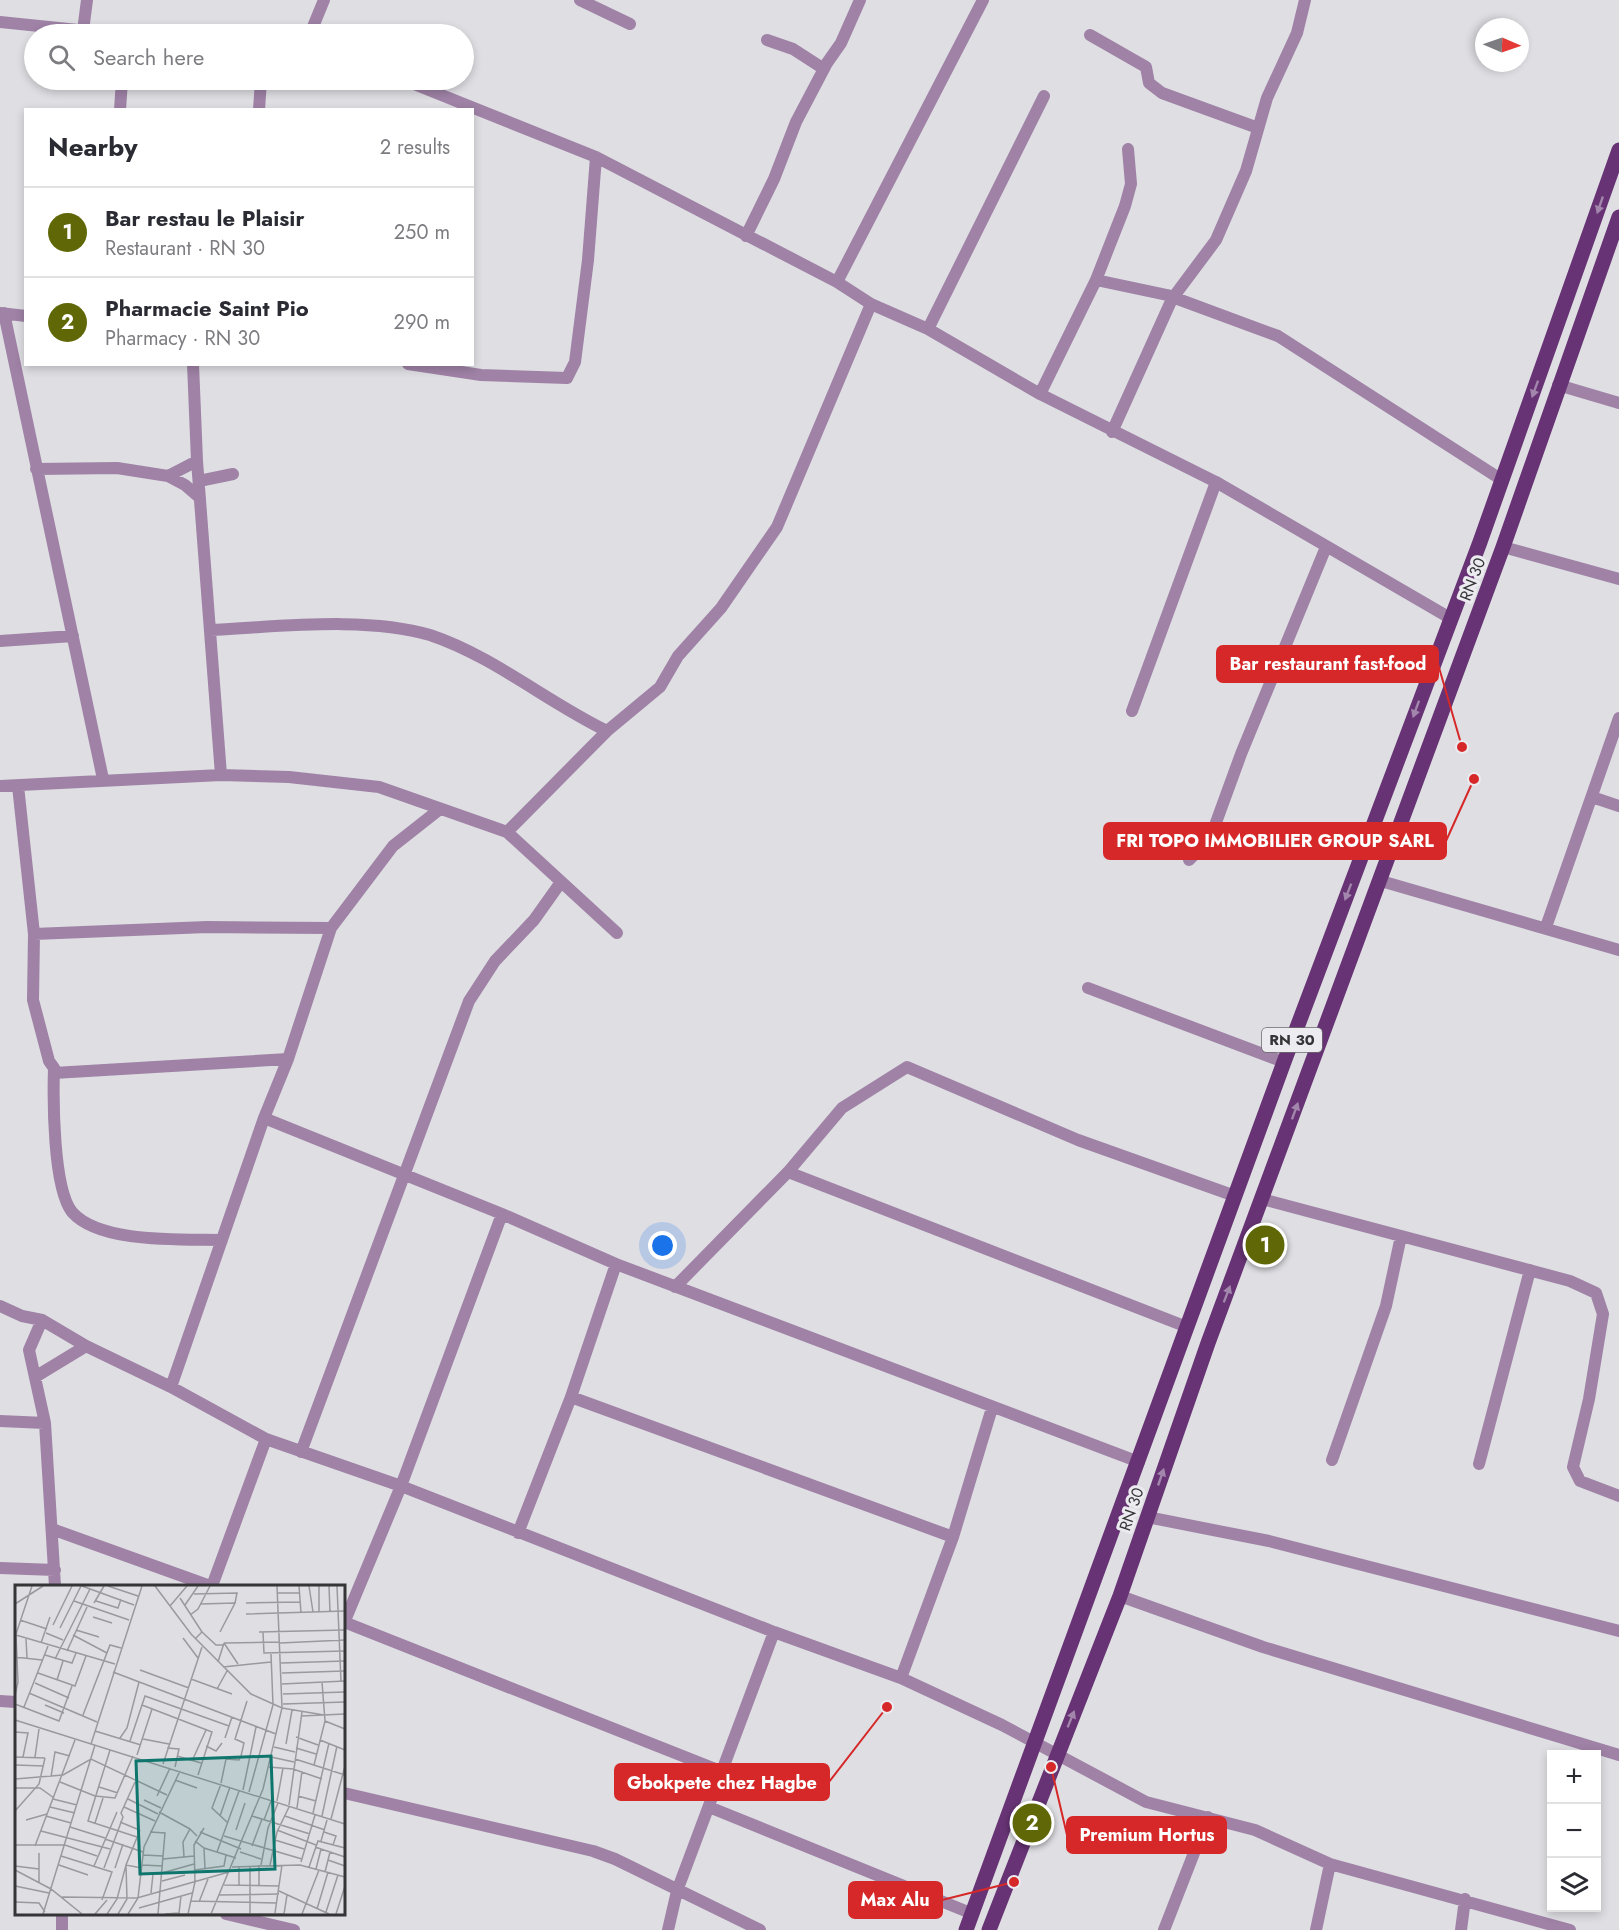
<!DOCTYPE html>
<html lang="en">
<head>
<meta charset="utf-8">
<style>
  :root { --surface:#fff; --page:#f2f2f3; --text:#2b2b33; --muted:#7c7c81; --line:#e1e1e2; --accent:#606707 }
  body { margin:0; font-family:Jost,sans-serif; background:var(--page); color:var(--text) }
  .controls { position:absolute; right:18px; bottom:18px; display:grid; overflow:hidden; border-radius:0px; box-shadow:0 3px 9px #0003 }
  .controls button { width:54px; height:54px; display:grid; place-items:center; padding:0; border:0; border-bottom:2px solid var(--line); background:var(--surface); color:var(--text); font:30px sans-serif }
  .compass { position:absolute; left:1475px; top:18px; width:54px; height:54px; border-radius:50%; background:var(--surface); box-shadow:0 3px 9px #0003; rotate:92deg }
  .you { position:absolute; left:663px; top:1246px; width:21px; height:21px; margin:-15px; border:4px solid #fff; border-radius:50%; background:#1a73e8; box-shadow:0 0 0 9px #1a73e833 }
  .badge { display:grid; place-items:center; width:39px; height:39px; border-radius:50%; background:var(--accent); color:#fff; font-size:20px; font-weight:700 }
  .pin { position:absolute; translate:-50% -50%; border:3px solid #fff; box-shadow:0 2px 6px #0006 }
  .list { margin:0; padding:0; list-style:none }
  h2 { display:flex; justify-content:space-between; align-items:center; height:78px; margin:0; padding:0 24px; font-size:26px }
  h2 small { font-size:20px; font-weight:400; color:var(--muted) }
  .list li { display:grid; grid-template-columns:39px 1fr auto; gap:18px; align-items:center; box-sizing:border-box; height:90px; padding:0 24px; border-top:2px solid var(--line) }
  .list b { display:block; font-size:22px; white-space:nowrap }
  .list p { margin:0; font-size:20px; white-space:nowrap; color:var(--muted) }
  .list em { font-size:20px; font-style:normal; color:var(--muted) }
  .icon { flex:none; width:33px; height:33px; fill:none; stroke:currentColor; stroke-width:2; stroke-linecap:round; stroke-linejoin:round }
  .map { position:relative; flex:none; width:1619px; height:1930px; overflow:hidden }
  .search { position:absolute; background:var(--surface); box-shadow:0 3px 9px #0003; left:24px; top:24px; width:450px; height:66px; display:flex; align-items:center; gap:15px; box-sizing:border-box; padding:0 21px; border-radius:33px; color:var(--muted); font-size:22px }
  .panel { position:absolute; background:var(--surface); box-shadow:0 3px 9px #0003; left:24px; top:108px; width:450px; height:258px; border-radius:0px }
  .map>svg:first-child { display:block }
  .lines { fill:none; stroke-linecap:round; stroke-linejoin:round }
  .minor { stroke:#9f82a6; stroke-width:12 }
  .primary { stroke:#673374; stroke-width:15 }
  .oneway { fill:#a286ac }
  .labels { text-anchor:middle; stroke-width:6; stroke-linejoin:round; paint-order:stroke }
  .shield { fill:#ebebf0; stroke:#6c6c6e; stroke-width:1.5 }
  .shield-label { font-size:15px; font-weight:bold; fill:#353537 }
  .street-label { font-size:16px; fill:#353537; stroke:#ebebf0 }
  .inset-road { fill:none; stroke:#9a9a9e; stroke-width:1.5 }
  .view { fill:#0f766e; fill-opacity:0.15; stroke:#0f766e; stroke-width:3 }
  .inset-edge { fill:none; stroke:#353537; stroke-width:3 }
  .leader { fill:none; stroke:#d62828; stroke-width:2 }
  .callout-dot { fill:#d62828; stroke:#ebebf0; stroke-width:2 }
  .callout { fill:#d62828; stroke:#d62828; stroke-width:2 }
  .callout-label { font-size:18px; text-anchor:middle; font-weight:bold; fill:#fff }
</style>
</head>
<body>
<div class="map">
<svg width="1619" height="1930" viewBox="0 0 1619 1930">
  <rect width="100%" height="100%" fill="#dedee3"/>
  <g class="lines">
    <!-- minor -->
    <path class="minor" d="M 580,0 L 630,24
      M 0,22 L 117,34
      M 83,31 L 87,0
      M 310,34 L 324,0
      M 1090,35 L 1146,67 L 1149,83 L 1162,93 L 1258,128
      M 767,40 L 793,49 L 824,69
      M 404,80 L 596,157 L 837,282 L 871,304 L 928,329 L 1040,394 L 1216,482 L 1450,618
      M 120,110 L 122,80
      M 259,110 L 261,80
      M 746,236 L 774,179 L 796,122 L 827,63 L 841,43 L 860,0
      M 1096,280 L 1167,295 L 1278,336 L 1502,480
      M 837,282 L 983,0
      M 0,313 L 26,316
      M 4,313 L 103,779
      M 928,329 L 1044,96
      M 193,364 L 197,461 L 221,775
      M 408,364 L 481,375 L 567,378 L 575,362 L 588,260 L 596,157
      M 1558,385 L 1619,403
      M 1040,394 L 1096,280 L 1125,206 L 1131,184 L 1128,149
      M 1112,432 L 1172,299 L 1216,240 L 1246,171 L 1267,98 L 1297,33 L 1305,0
      M 36,469 L 117,468 L 168,476 L 197,461
      M 168,476 L 185,485 L 200,498
      M 199,481 L 233,474
      M 1503,547 L 1619,579
      M 210,630 C 276,627 367,616 430,635 C 493,656 547,702 607,731 L 507,832
      M 0,641 L 73,636
      M 1132,711 L 1216,482
      M 607,731 L 660,687 L 678,656 L 721,608 L 777,527 L 871,304
      M 0,786 L 221,775 L 289,777 L 379,787 L 507,832 L 617,933
      M 18,786 L 34,934 L 33,1000 L 49,1061 L 54,1068 C 53,1099 53,1188 72,1212 C 100,1244 183,1239 222,1240
      M 1592,797 L 1619,806
      M 1189,860 L 1210,839 L 1241,754 L 1326,547
      M 1381,881 L 1619,950
      M 1546,927 L 1619,718
      M 34,934 L 207,927 L 331,928
      M 1088,988 L 1284,1062
      M 54,1073 L 288,1059
      M 264,1118 L 502,1214 L 616,1264 L 1139,1462
      M 788,1172 L 1187,1327
      M 1262,1199 L 1570,1281 L 1596,1293 L 1603,1314 L 1589,1399 L 1573,1467 L 1580,1481 L 1619,1496
      M 675,1287 L 788,1172 L 842,1108 L 907,1067 L 1078,1140 L 1235,1196
      M 0,1306 L 22,1316 L 42,1320 L 86,1346 L 171,1387 L 266,1439 L 401,1486 L 774,1632 L 901,1678 L 1002,1725 L 1146,1802 L 1255,1830 L 1330,1864 L 1570,1930
      M 42,1320 L 29,1350 L 45,1423 L 55,1586
      M 35,1377 L 86,1346
      M 171,1387 L 264,1118 L 288,1059 L 331,928 L 393,846 L 440,809
      M 571,1397 L 953,1537
      M 0,1421 L 45,1423
      M 301,1452 L 469,1001 L 495,961 L 534,920 L 561,882
      M 1332,1460 L 1386,1306 L 1401,1236
      M 1479,1464 L 1530,1270
      M 1147,1517 L 1269,1541 L 1619,1631
      M 52,1529 L 210,1586
      M 518,1533 L 571,1397 L 616,1264
      M 0,1568 L 55,1570
      M 212,1586 L 266,1439
      M 1120,1596 L 1263,1647 L 1619,1755
      M 344,1622 L 723,1772
      M 344,1623 L 401,1486 L 502,1214
      M 901,1678 L 953,1537 L 992,1408
      M 0,1701 L 16,1702
      M 344,1793 L 593,1851 L 615,1859 L 760,1930
      M 709,1807 L 973,1914
      M 226,1914 L 294,1930
      M 62,1930 L 62,1914
      M 668,1930 L 677,1891 L 774,1632
      M 1164,1930 L 1208,1817
      M 1316,1930 L 1330,1864
      M 1461,1930 L 1465,1899"/>
    <!-- primary -->
    <path class="primary" d="M 966,1930 L 1284,1062 L 1480,542 L 1619,150
      M 989,1930 L 1120,1596 L 1208,1343 L 1503,547 L 1619,217"/>
  </g>
  <!-- one-way arrows -->
  <defs><path id="oneway-solid" d="M-6-.8H1V-3.2L6.5 0L1 3.2V.8H-6Z" transform="scale(1.5)"/></defs>
  <g class="oneway">
    <use href="#oneway-solid" transform="translate(1600 205) rotate(109)"/>
    <use href="#oneway-solid" transform="translate(1535 389) rotate(110)"/>
    <use href="#oneway-solid" transform="translate(1416 709) rotate(110)"/>
    <use href="#oneway-solid" transform="translate(1348 892) rotate(111)"/>
    <use href="#oneway-solid" transform="translate(1295 1111) rotate(-70)"/>
    <use href="#oneway-solid" transform="translate(1227 1294) rotate(-69)"/>
    <use href="#oneway-solid" transform="translate(1161 1477) rotate(-71)"/>
    <use href="#oneway-solid" transform="translate(1071 1719) rotate(-68)"/>
  </g>
  <g class="labels">
    <!-- shield labels -->
    <rect class="shield" x="1262" y="1028" width="60" height="24" rx="4.5"/>
    <g class="shield-label">
      <text x="1292" y="1045">RN 30</text>
    </g>
    <!-- street labels -->
    <g class="street-label">
      <text transform="translate(1472 579) rotate(-69)" y="6">RN 30</text>
      <text transform="translate(1131 1509) rotate(-71)" y="6">RN 30</text>
    </g>
  </g>
  <!-- overview -->
  <g transform="translate(15 1585)">
    <rect width="330" height="330" fill="#dedee3"/>
    <path class="inset-road" d="M 67,1 L 119,20M 93,1 L 123,11M 140,1 L 176,49 L 236,109 L 267,123 L 309,130M 284,1 L 286,28M 294,1 L 298,27M 304,1 L 304,27M 314,1 L 315,27M 322,1 L 326,97M 263,8 L 284,8M 179,9 L 222,8 L 220,18M 165,13 L 187,47 L 180,54M 59,16 L 114,35M 81,16 L 103,23 L 106,14M 79,18 L 89,1M 231,18 L 285,17M 0,19 L 28,1M 185,19 L 220,18 L 205,47M 170,20 L 183,1M 155,21 L 172,1M 231,29 L 330,26M 175,30 L 183,24 L 195,1M 78,32 L 97,38M 5,35 L 32,44M 38,40 L 57,1M 45,43 L 66,1M 61,45 L 84,52M 187,47 L 201,60 L 208,60M 244,47 L 330,45M 248,47 L 249,68 L 330,66M 31,48 L 48,55M 1,49 L 17,1M 58,50 L 92,68M 168,53 L 183,73M 11,54 L 12,73M 26,58 L 35,32M 209,58 L 265,57M 209,58 L 223,79M 265,58 L 330,55M 52,66 L 72,22M 30,70 L 57,78 L 61,68M 0,72 L 27,75M 40,74 L 75,4M 203,77 L 209,58M 266,78 L 330,76M 208,82 L 256,77M 125,85 L 174,103M 98,87 L 261,149M 23,88 L 60,101 L 71,71M 267,88 L 330,86M 176,94 L 217,109M 42,95 L 48,76M 20,98 L 54,113M 267,99 L 330,96M 202,104 L 212,86M 14,108 L 82,137M 268,109 L 330,107M 0,110 L 3,97 L 1,50 L 100,79M 0,119 L 44,136 L 57,101M 268,119 L 330,117M 30,120 L 49,128M 127,120 L 197,147 L 183,190M 9,122 L 33,61M 68,130 L 95,60 L 106,63M 286,131 L 330,129M 0,135 L 330,239M 310,136 L 330,144M 80,146 L 126,160M 0,147 L 13,148 L 8,172M 281,152 L 303,160M 105,153 L 112,143 L 124,97M 210,153 L 217,132M 128,154 L 154,159M 305,155 L 330,165M 115,156 L 130,111 L 214,141M 76,159 L 127,1M 271,159 L 277,125M 191,161 L 201,166 L 207,158M 259,162 L 280,167M 152,163 L 164,164 L 160,182M 281,163 L 301,169M 95,165 L 73,236 L 122,252M 122,170 L 137,124M 162,171 L 186,178M 0,172 L 30,173M 20,172 L 24,144M 256,172 L 279,177M 280,174 L 330,190M 177,176 L 191,145M 148,179 L 187,62M 0,180 L 29,181M 299,180 L 310,136 L 307,97M 254,182 L 278,184 L 307,194M 36,192 L 40,167 L 55,171M 0,194 L 48,190 L 76,174 L 152,210M 160,195 L 182,203M 45,197 L 80,211 L 100,213 L 118,171M 206,198 L 211,174 L 224,175 L 226,171 L 229,158 L 220,154 L 232,116M 206,199 L 197,223 L 213,238M 84,202 L 103,208M 0,203 L 25,203 L 39,213M 228,205 L 241,142M 234,207 L 258,120 L 256,69M 142,211 L 155,183M 283,211 L 301,216M 38,214 L 62,220M 113,214 L 143,229M 129,215 L 146,223M 262,216 L 268,183M 274,220 L 287,127M 35,222 L 60,228M 109,222 L 140,236M 282,223 L 287,186M 0,226 L 24,199 L 30,173M 144,227 L 175,244M 298,228 L 314,158M 31,231 L 56,238M 205,231 L 215,202M 237,231 L 295,249M 270,231 L 310,245M 307,231 L 322,161M 316,234 L 330,181M 11,235 L 32,229M 249,235 L 256,216M 105,237 L 122,244M 80,238 L 88,213M 55,242 L 90,253M 221,245 L 230,218M 262,245 L 301,260M 26,246 L 95,264M 135,247 L 150,248 L 143,329M 185,247 L 226,264M 309,247 L 321,251 L 318,260M 209,251 L 287,274M 90,254 L 128,267M 260,255 L 289,264M 180,256 L 189,263 L 221,273M 306,256 L 312,235M 0,260 L 50,260 L 82,271M 20,261 L 60,155M 237,261 L 247,234M 300,262 L 330,272M 189,263 L 190,284M 202,267 L 224,206M 225,267 L 246,274M 24,268 L 24,298M 128,270 L 148,271M 46,271 L 97,287 L 87,315M 169,272 L 168,257 L 175,244 L 182,251M 148,274 L 179,271M 313,275 L 330,281M 286,277 L 300,230M 44,280 L 73,290M 127,280 L 148,281M 246,280 L 253,243 L 263,218M 255,280 L 262,247 L 274,222M 0,281 L 24,284M 79,281 L 102,227M 235,281 L 235,329M 217,282 L 285,280 L 330,292M 224,282 L 224,301M 294,282 L 303,256 L 330,263M 89,283 L 108,232 L 106,228 L 120,197M 100,283 L 108,259M 301,284 L 306,264M 0,285 L 36,304 L 67,329M 180,285 L 209,281 L 211,270M 310,287 L 315,267M 147,288 L 179,279M 127,289 L 147,289M 147,296 L 170,290M 209,300 L 264,301M 244,300 L 244,280M 0,301 L 34,308M 264,306 L 314,329M 136,308 L 138,289M 204,310 L 264,309M 47,312 L 122,313 L 214,287M 176,316 L 262,318M 0,317 L 24,318 L 30,327M 184,317 L 193,294M 124,323 L 177,308M 302,324 L 313,287M 311,327 L 323,290M 260,328 L 267,280M 28,329 L 80,160M 80,329 L 92,315M 92,329 L 102,314 L 111,280 L 127,283M 103,329 L 112,314 L 111,280 L 125,245M 113,329 L 123,313 L 129,262 L 165,186M 150,329 L 164,328 L 166,311M 163,329 L 173,329 L 180,297 L 179,260 L 189,243M 173,329 L 269,329M 196,329 L 248,204 L 267,123 L 262,1M 269,329 L 272,310M 287,329 L 304,285M 321,329 L 330,301"/>
    <path class="view" d="M 256,171 L 260,284 L 125,289 L 121,176 Z"/>
    <rect width="330" height="330" class="inset-edge"/>
  </g>
  <!-- callouts -->
  <path class="leader" d="M1462 747L1438 664M1474 779L1446 841M887 1707L829 1782M1051 1767L1067 1835M1014 1882L942 1900"/>
  <g class="callout-dot">
    <circle cx="1462" cy="747" r="6"/>
    <circle cx="1474" cy="779" r="6"/>
    <circle cx="887" cy="1707" r="6"/>
    <circle cx="1051" cy="1767" r="6"/>
    <circle cx="1014" cy="1882" r="6"/>
  </g>
  <g class="callout">
    <rect x="1217" y="646" width="221" height="36" rx="6"/>
    <rect x="1104" y="823" width="342" height="36" rx="6"/>
    <rect x="615" y="1764" width="214" height="36" rx="6"/>
    <rect x="1067" y="1817" width="159" height="36" rx="6"/>
    <rect x="849" y="1882" width="93" height="36" rx="6"/>
  </g>
  <g class="callout-label">
    <text x="1328" y="670">Bar restaurant fast-food</text>
    <text x="1275" y="847">FRI TOPO IMMOBILIER GROUP SARL</text>
    <text x="722" y="1789">Gbokpete chez Hagbe</text>
    <text x="1147" y="1841">Premium Hortus</text>
    <text x="895" y="1906">Max Alu</text>
  </g>
</svg>
<div class="controls">
<button>+</button>
<button>−</button>
<button><svg class="icon" aria-label="layers" viewBox="0 0 24 24"><path d="M12 4l9 5-9 5-9-5zM3 14l9 5 9-5"/></svg></button>
</div>
<svg class="compass" viewBox="-18 -18 36 36"><path d="M0-13l5 13h-10z" fill="#e53935"/><path d="M0 13l5-13h-10z" fill="#7c7c81"/></svg>
<div class="you"></div>
<div class="pin badge" style="left:1265px;top:1245px">1</div>
<div class="pin badge" style="left:1032px;top:1823px">2</div>
<div class="search"><svg class="icon" aria-label="search" viewBox="0 0 24 24"><circle cx="10" cy="10" r="6"/><path d="M15 15l6 6"/></svg>Search here</div>
<section class="panel">
<h2>Nearby<small>2 results</small></h2>
<ul class="list">
<li><span class="badge">1</span><div><b>Bar restau le Plaisir</b><p>Restaurant · RN 30</p></div><em>250 m</em></li>
<li><span class="badge">2</span><div><b>Pharmacie Saint Pio</b><p>Pharmacy · RN 30</p></div><em>290 m</em></li>
</ul>
</section>
</div>
</body>
</html>
